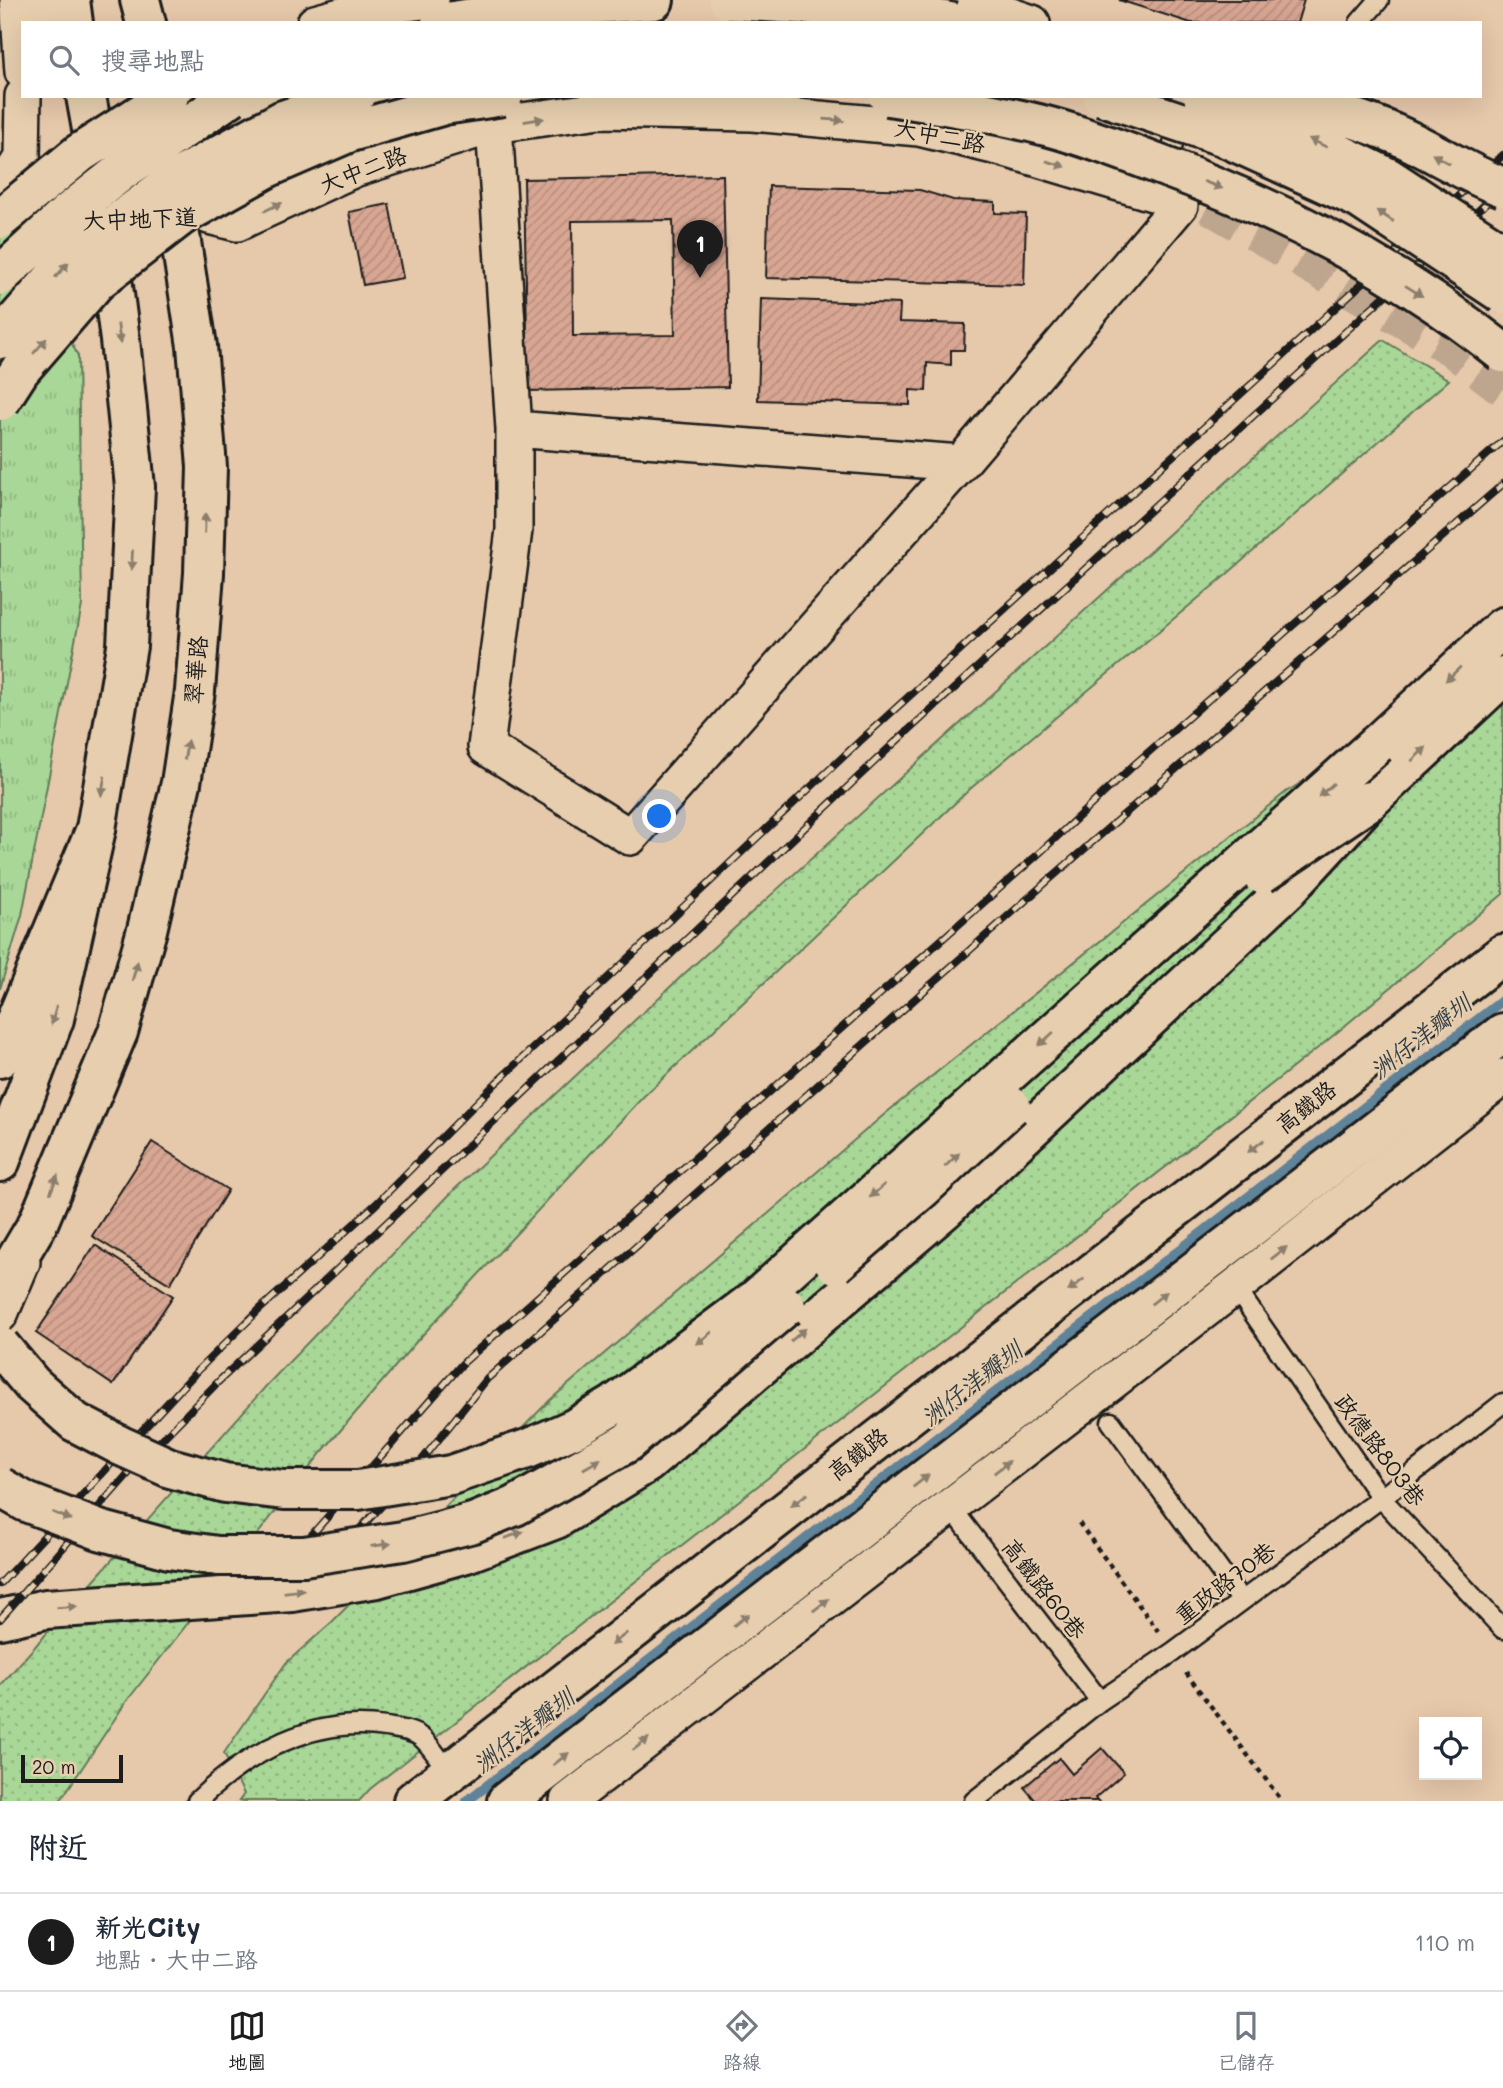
<!DOCTYPE html>
<html lang="zh-TW">
<head>
<meta charset="utf-8">
<style>
  :root { --surface:#fff; --page:#f6f6f7; --text:#1f2937; --muted:#747a83; --line:#e0e1e3; --accent:#1c1c1c }
  body { margin:0; font-family:Mali,"LXGW WenKai TC",sans-serif; background:var(--page); color:var(--text) }
  .controls { position:absolute; right:21px; bottom:21px; display:grid; overflow:hidden; border-radius:0px; box-shadow:0 7px 28px #0002 }
  .controls button { width:63px; height:63px; display:grid; place-items:center; padding:0; border:0; border-bottom:2px solid var(--line); background:var(--surface); color:var(--text); font:35px sans-serif }
  .scale { position:absolute; left:21px; bottom:18px; width:102px; box-sizing:border-box; padding-left:7px; border:4px solid #1c1c1c; border-top:0; font-size:19px; line-height:24px; white-space:nowrap; color:#1c1c1c; -webkit-text-stroke:5px #e6ceae; paint-order:stroke }
  .you { position:absolute; left:660px; top:817px; width:24px; height:24px; margin:-18px; border:5px solid #fff; border-radius:50%; background:#1a73e8; box-shadow:0 0 0 10px #1a73e833 }
  .badge { display:grid; place-items:center; width:46px; height:46px; border-radius:50%; background:var(--accent); color:#fff; font-size:23px; font-weight:700 }
  .pin { position:absolute; translate:-50% -58px; filter:drop-shadow(0 2px 4px #0008) }
  .pin::after { content:''; position:absolute; top:37px; width:24px; height:21px; background:inherit; clip-path:polygon(0 0,100% 0,50% 100%) }
  .list { margin:0; padding:0; list-style:none }
  h2 { display:flex; justify-content:space-between; align-items:center; height:91px; margin:0; padding:0 28px; font-size:30px }
  h2 small { font-size:23px; font-weight:400; color:var(--muted) }
  .list li { display:grid; grid-template-columns:46px 1fr auto; gap:21px; align-items:center; box-sizing:border-box; height:98px; padding:0 28px; border-top:2px solid var(--line) }
  .list b { display:block; font-size:26px; white-space:nowrap }
  .list p { margin:0; font-size:23px; white-space:nowrap; color:var(--muted) }
  .list em { font-size:23px; font-style:normal; color:var(--muted) }
  .icon { flex:none; width:38px; height:38px; fill:none; stroke:currentColor; stroke-width:2; stroke-linecap:round; stroke-linejoin:round }
  .map { position:relative; flex:none; width:1503px; height:1801px; overflow:hidden }
  .search { position:absolute; background:var(--surface); box-shadow:0 7px 28px #0002; left:21px; right:21px; top:21px; height:77px; display:flex; align-items:center; gap:18px; box-sizing:border-box; padding:0 24px; border-radius:0px; color:var(--muted); font-size:26px }
  .sheet { height:189px; background:var(--surface) }
  nav { display:flex; justify-content:space-around; align-items:center; box-sizing:border-box; height:98px; border-top:2px solid var(--line); background:var(--surface); font-size:19px; color:var(--muted) }
  nav a { display:grid; justify-items:center; gap:4px }
  nav .on { color:var(--accent) }
  .map>svg:first-child { display:block }
  .grass { fill:url(#grass-dots); stroke:#627a5a; stroke-width:2 }
  .park { fill:url(#park-tufts); stroke:#627a5a; stroke-width:2 }
  .lines { fill:none; stroke-linecap:round; stroke-linejoin:round }
  .stream { stroke:#5f8399; stroke-width:10 }
  .building { fill:url(#building-hatch); stroke:#1c1c1c; stroke-width:2; fill-rule:evenodd }
  .minor-tunnel { stroke:#bea68e; stroke-width:35; stroke-dasharray:35 18; stroke-linecap:butt }
  .service-casing { stroke:#1c1c1c; stroke-width:23 }
  .minor-casing { stroke:#1c1c1c; stroke-width:40 }
  .tertiary-casing { stroke:#1c1c1c; stroke-width:44 }
  .primary-casing { stroke:#1c1c1c; stroke-width:44 }
  .trunk-casing { stroke:#1c1c1c; stroke-width:44 }
  .path { stroke:#1c1c1c; stroke-width:4.5; stroke-dasharray:5 5; stroke-linecap:butt }
  .service { stroke:#e6ceae; stroke-width:18 }
  .minor { stroke:#e6ceae; stroke-width:35 }
  .tertiary { stroke:#e6ceae; stroke-width:38 }
  .primary { stroke:#e6ceae; stroke-width:38 }
  .trunk { stroke:#e6ceae; stroke-width:38 }
  .rail-casing { stroke:#1c1c1c; stroke-width:8 }
  .rail { stroke:#e6ceae; stroke-width:5; stroke-dasharray:16; stroke-linecap:butt }
  .trunk-bridge-casing { stroke:#1c1c1c; stroke-width:44; stroke-linecap:butt }
  .trunk-bridge { stroke:#e6ceae; stroke-width:38 }
  .oneway { fill:#8b7e6c }
  .labels { text-anchor:middle; stroke-width:5; stroke-linejoin:round; paint-order:stroke }
  .street-label { font-size:23px; fill:#1c1c1c; stroke:#e6ceae }
  .water-label { font-size:24px; font-style:italic; fill:#323e46; stroke:#e6ceae }
</style>
</head>
<body>
<div class="map">
<svg width="1503" height="1801" viewBox="0 0 1503 1801">
  <defs>
    <pattern id="grass-dots" width="8" height="8" patternUnits="userSpaceOnUse" patternTransform="scale(1.75)"><rect width="8" height="8" fill="#a9d797"/><path d="M2 2h.1M6 6h.1" fill="none" stroke="#91b882" stroke-width="1.8" stroke-linecap="round"/></pattern>
    <pattern id="park-tufts" width="24" height="20" patternUnits="userSpaceOnUse" patternTransform="scale(1.75)"><rect width="24" height="20" fill="#a9d797"/><path d="M3 7l-1-3M5 7V3M7 7l1-3M15 17l-1-3M17 17v-4M19 17l1-3" fill="none" stroke="#91b882"/></pattern>
    <pattern id="building-hatch" width="6" height="6" patternUnits="userSpaceOnUse" patternTransform="scale(1.75)"><rect width="6" height="6" fill="#d8a693"/><path d="M-1 1l2-2M0 6l6-6M5 7l2-2" fill="none" stroke="#b98e7e"/></pattern>
  </defs>
  <rect width="100%" height="100%" fill="#e6c8ab"/>
  <filter id="ink" filterUnits="userSpaceOnUse"><feTurbulence type="fractalNoise" baseFrequency=".0143" numOctaves="2"/><feDisplacementMap in="SourceGraphic" scale="14" xChannelSelector="R" yChannelSelector="G"/><feConvolveMatrix kernelMatrix="1 2 1 2 8 2 1 2 1" color-interpolation-filters="sRGB"/></filter>
  <g filter="url(#ink)">
    <!-- grass -->
    <path class="grass" d="M 1383,340 L 1449,380 L 1226,575 L 970,789 L 643,1097 L 416,1342 L 322,1452 L 126,1702 L 60,1801 L 0,1801 L 0,1686 L 267,1385 L 454,1190 L 684,974 Z
      M 1503,659 L 1503,894 L 1323,1044 L 370,1789 L 359,1801 L 239,1801 L 244,1794 L 224,1753 L 286,1663 L 332,1622 L 550,1400 L 886,1113 L 1286,792 Z"/>
    <!-- park -->
    <path class="park" d="M 0,196 L 78,356 L 82,605 L 22,915 L 0,989 Z"/>
    <g class="lines">
      <!-- stream -->
      <path class="stream" d="M 467,1801 L 1503,1000"/>
    </g>
    <!-- building -->
    <path class="building" d="M 1119,0 L 1304,0 L 1297,23 L 1191,23 Z
      M 723,175 L 728,387 L 528,391 L 524,179 ZM 673,220 L 675,335 L 573,336 L 572,221 Z
      M 769,186 L 920,190 L 953,200 L 995,202 L 995,213 L 1026,214 L 1024,285 L 766,278 Z
      M 389,204 L 403,278 L 363,285 L 349,212 Z
      M 761,299 L 900,304 L 899,322 L 965,324 L 964,350 L 951,350 L 951,365 L 927,363 L 926,391 L 910,390 L 910,405 L 758,400 Z
      M 152,1142 L 228,1190 L 170,1284 L 92,1236 Z
      M 95,1245 L 173,1296 L 113,1385 L 36,1333 Z
      M 1102,1748 L 1124,1773 L 1095,1798 L 1098,1801 L 1036,1801 L 1024,1787 L 1059,1758 L 1072,1774 Z"/>
    <g class="lines">
      <!-- minor-tunnel -->
      <path class="minor-tunnel" d="M 1159,187 L 1195,198 L 1451,349 L 1503,389"/>
      <!-- service casing -->
      <g class="service-casing">
        <path id="service" d="M 1359,23 L 1379,0
          M 1164,171 L 1182,118
          M 1235,1287 L 1381,1498 L 1503,1629
          M 1111,1422 L 1242,1601
          M 950,1506 L 1100,1701
          M 197,1801 C 248,1752 314,1716 386,1727 C 398,1729 412,1730 422,1738 C 432,1747 440,1761 449,1772
          M 974,1801 L 1100,1701 L 1173,1652 L 1381,1498 L 1503,1403"/>
      </g>
      <!-- minor casing -->
      <g class="minor-casing">
        <path id="minor" d="M 18,0 L 23,72
          M 35,0 L 62,23
          M 963,0 L 1032,23
          M 315,23 L 370,8 L 431,0
          M 22,158 L 38,201 L 48,215
          M 0,192 L 22,158 L 23,96
          M 209,216 L 237,223 L 354,169 L 494,125 L 600,110 L 752,113 L 919,128 L 1002,148 L 1156,194 L 1180,205 L 961,463 L 630,837 L 486,747 L 514,530 L 514,429 L 494,125
          M 514,429 L 961,463
          M 0,1314 L 22,1262
          M 568,1801 L 1235,1287 L 1503,1077"/>
      </g>
      <!-- tertiary casing -->
      <g class="tertiary-casing">
        <path id="tertiary" d="M 413,1801 L 1503,954
          M 507,1801 L 1503,1033"/>
      </g>
      <!-- primary casing -->
      <g class="primary-casing">
        <path id="primary" d="M 70,0 L 73,23
          M 140,0 L 146,23
          M 86,96 L 100,173
          M 0,1162 L 54,1019 L 96,829 L 127,646 L 135,487 L 120,340 L 107,240
          M 0,1287 L 38,1223 L 118,1032 L 147,930 L 181,783 L 195,691 L 204,573 L 207,467 L 197,346 L 173,190"/>
      </g>
      <!-- trunk casing -->
      <g class="trunk-casing">
        <path id="trunk" d="M 441,23 L 535,8 L 654,0
          M 195,128 L 282,96
          M 1377,744 L 1503,627
          M 0,1058 L 96,829
          M 0,1619 L 46,1609 L 292,1592 L 377,1578 L 466,1553 L 556,1519 L 647,1463 L 944,1210 L 1288,889 L 1369,801 L 1503,676"/>
      </g>
      <!-- path -->
      <path class="path" d="M 1079,1523 L 1158,1631
        M 1186,1673 L 1282,1801"/>
      <!-- service -->
      <use href="#service" class="service"/>
      <!-- minor -->
      <use href="#minor" class="minor"/>
      <!-- tertiary -->
      <use href="#tertiary" class="tertiary"/>
      <!-- primary -->
      <use href="#primary" class="primary"/>
      <!-- trunk -->
      <use href="#trunk" class="trunk"/>
      <!-- rail casing -->
      <g class="rail-casing">
        <path id="rail" d="M 294,1555 L 463,1363 L 1035,857 L 1135,764 L 1503,441
          M 320,1571 L 406,1480 L 487,1379 L 1051,878 L 1503,484
          M 0,1584 L 198,1370 L 259,1310 L 376,1204 L 496,1083 L 861,740 L 1503,155
          M 0,1619 L 128,1474 L 218,1382 L 889,748 L 1503,188"/>
      </g>
      <!-- rail -->
      <use href="#rail" class="rail"/>
      <!-- trunk-bridge casing -->
      <g class="trunk-bridge-casing">
        <path id="trunk-bridge" d="M 728,0 L 883,9 L 954,23
          M 888,96 C 942,104 997,113 1050,127 C 1087,137 1124,151 1160,165 C 1282,210 1401,271 1503,353
          M 1102,96 L 1222,136 L 1358,198 L 1503,294
          M 1203,96 L 1268,119 L 1387,177 L 1503,253
          M 1269,96 C 1312,107 1355,116 1395,134 C 1432,150 1465,173 1503,187
          M 0,219 L 80,153 L 169,96
          M 0,276 L 67,214 L 123,170 L 232,96
          M 0,339 L 72,257 L 176,179 L 283,120 L 355,96
          M 0,401 L 20,370 L 97,281 L 181,216 L 269,167 L 350,132 L 444,105 L 503,96
          M 1261,874 L 1369,801
          M 835,1264 L 923,1188 L 1011,1106
          M 0,1346 L 32,1384 L 75,1422 L 121,1446 L 170,1468 L 225,1483 L 284,1490 L 358,1490 L 451,1475 L 530,1448 L 575,1428 L 614,1405 L 756,1299 L 1377,744
          M 0,1487 L 26,1502 L 99,1530 L 169,1549 L 218,1556 L 304,1556 L 403,1541 L 473,1523 L 515,1506 L 628,1442 L 786,1306"/>
      </g>
      <!-- trunk-bridge -->
      <use href="#trunk-bridge" class="trunk-bridge"/>
    </g>
    <!-- one-way arrows -->
    <defs><path id="oneway-solid" d="M-6-.8H1V-3.2L6.5 0L1 3.2V.8H-6Z" transform="scale(1.75)"/></defs>
    <g class="oneway">
      <use href="#oneway-solid" transform="translate(534 120) rotate(-9)"/>
      <use href="#oneway-solid" transform="translate(834 120) rotate(5)"/>
      <use href="#oneway-solid" transform="translate(1318 143) rotate(-154)"/>
      <use href="#oneway-solid" transform="translate(1441 159) rotate(-151)"/>
      <use href="#oneway-solid" transform="translate(1056 164) rotate(17)"/>
      <use href="#oneway-solid" transform="translate(1213 185) rotate(21)"/>
      <use href="#oneway-solid" transform="translate(273 207) rotate(-25)"/>
      <use href="#oneway-solid" transform="translate(1385 216) rotate(-147)"/>
      <use href="#oneway-solid" transform="translate(62 270) rotate(-48)"/>
      <use href="#oneway-solid" transform="translate(1414 291) rotate(32)"/>
      <use href="#oneway-solid" transform="translate(119 334) rotate(83)"/>
      <use href="#oneway-solid" transform="translate(40 346) rotate(-49)"/>
      <use href="#oneway-solid" transform="translate(205 523) rotate(-88)"/>
      <use href="#oneway-solid" transform="translate(132 560) rotate(93)"/>
      <use href="#oneway-solid" transform="translate(1453 674) rotate(137)"/>
      <use href="#oneway-solid" transform="translate(186 750) rotate(-81)"/>
      <use href="#oneway-solid" transform="translate(1419 754) rotate(-43)"/>
      <use href="#oneway-solid" transform="translate(103 786) rotate(100)"/>
      <use href="#oneway-solid" transform="translate(1326 790) rotate(139)"/>
      <use href="#oneway-solid" transform="translate(135 971) rotate(-74)"/>
      <use href="#oneway-solid" transform="translate(54 1015) rotate(105)"/>
      <use href="#oneway-solid" transform="translate(1046 1039) rotate(138)"/>
      <use href="#oneway-solid" transform="translate(1256 1146) rotate(142)"/>
      <use href="#oneway-solid" transform="translate(952 1160) rotate(-43)"/>
      <use href="#oneway-solid" transform="translate(54 1184) rotate(-68)"/>
      <use href="#oneway-solid" transform="translate(877 1191) rotate(138)"/>
      <use href="#oneway-solid" transform="translate(1279 1253) rotate(-38)"/>
      <use href="#oneway-solid" transform="translate(1076 1285) rotate(142)"/>
      <use href="#oneway-solid" transform="translate(1159 1298) rotate(-38)"/>
      <use href="#oneway-solid" transform="translate(798 1335) rotate(-40)"/>
      <use href="#oneway-solid" transform="translate(704 1338) rotate(143)"/>
      <use href="#oneway-solid" transform="translate(592 1464) rotate(-30)"/>
      <use href="#oneway-solid" transform="translate(1002 1467) rotate(-38)"/>
      <use href="#oneway-solid" transform="translate(921 1481) rotate(-38)"/>
      <use href="#oneway-solid" transform="translate(799 1500) rotate(142)"/>
      <use href="#oneway-solid" transform="translate(62 1516) rotate(21)"/>
      <use href="#oneway-solid" transform="translate(514 1535) rotate(-21)"/>
      <use href="#oneway-solid" transform="translate(381 1545) rotate(-8)"/>
      <use href="#oneway-solid" transform="translate(294 1591) rotate(-7)"/>
      <use href="#oneway-solid" transform="translate(821 1605) rotate(-38)"/>
      <use href="#oneway-solid" transform="translate(67 1607) rotate(-4)"/>
      <use href="#oneway-solid" transform="translate(741 1620) rotate(-38)"/>
      <use href="#oneway-solid" transform="translate(619 1639) rotate(142)"/>
      <use href="#oneway-solid" transform="translate(641 1744) rotate(-38)"/>
      <use href="#oneway-solid" transform="translate(561 1759) rotate(-38)"/>
    </g>
  </g>
  <g class="labels">
    <!-- street labels -->
    <g class="street-label">
      <text transform="translate(940 136) rotate(11)" y="8">大中二路</text>
      <text transform="translate(363 170) rotate(-21)" y="8">大中二路</text>
      <text transform="translate(140 219) rotate(-2)" y="8">大中地下道</text>
      <text transform="translate(196 670) rotate(-85)" y="8">翠華路</text>
      <text transform="translate(1306 1107) rotate(-38)" y="8">高鐵路</text>
      <text transform="translate(1380 1450) rotate(53)" y="8">政德路803巷</text>
      <text transform="translate(858 1454) rotate(-38)" y="8">高鐵路</text>
      <text transform="translate(1225 1583) rotate(-37)" y="8">重政路70巷</text>
      <text transform="translate(1044 1589) rotate(52)" y="8">高鐵路60巷</text>
    </g>
    <!-- water labels -->
    <g class="water-label">
      <text transform="translate(1421 1037) rotate(-38)" y="8">洲仔洋瓣圳</text>
      <text transform="translate(972 1384) rotate(-38)" y="8">洲仔洋瓣圳</text>
      <text transform="translate(524 1731) rotate(-38)" y="8">洲仔洋瓣圳</text>
    </g>
  </g>
</svg>
<div class="controls">
<button><svg class="icon" aria-label="locate" viewBox="0 0 24 24"><circle cx="12" cy="12" r="6"/><path d="M12 2v4M12 18v4M2 12h4M18 12h4"/></svg></button>
</div>
<div class="scale">20 m</div>
<div class="you"></div>
<div class="pin badge" style="left:700px;top:278px">1</div>
<div class="search"><svg class="icon" aria-label="search" viewBox="0 0 24 24"><circle cx="10" cy="10" r="6"/><path d="M15 15l6 6"/></svg>搜尋地點</div>
</div>
<section class="sheet">
<h2>附近<small></small></h2>
<ul class="list">
<li><span class="badge">1</span><div><b>新光City</b><p>地點 · 大中二路</p></div><em>110 m</em></li>
</ul>
</section>
<nav>
<a class="on"><svg class="icon" aria-label="map" viewBox="0 0 24 24"><path d="M3 6l6-2 6 2 6-2v14l-6 2-6-2-6 2zM9 4v14M15 6v14"/></svg>地圖</a>
<a><svg class="icon" aria-label="directions" viewBox="0 0 24 24"><path d="M12 3l9 9-9 9-9-9zM9 14v-3h6M13 9l2 2-2 2"/></svg>路線</a>
<a><svg class="icon" aria-label="saved" viewBox="0 0 24 24"><path d="M7 4h10v16l-5-4-5 4z"/></svg>已儲存</a>
</nav>
</body>
</html>
